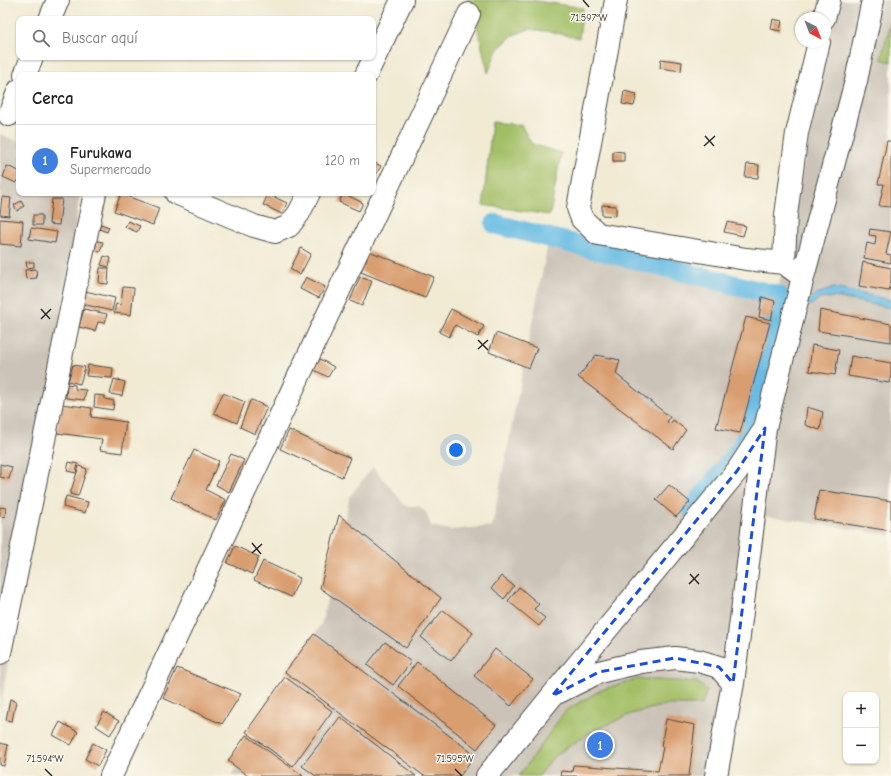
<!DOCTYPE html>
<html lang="es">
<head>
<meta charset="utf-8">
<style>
  :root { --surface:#fff; --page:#f2f2f2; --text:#222; --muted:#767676; --line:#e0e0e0; --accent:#0b8043 }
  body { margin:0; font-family:"Comic Neue",sans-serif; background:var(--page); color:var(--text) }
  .controls { position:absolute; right:12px; bottom:12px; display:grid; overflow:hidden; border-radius:8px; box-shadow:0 1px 3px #0004 }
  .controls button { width:36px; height:36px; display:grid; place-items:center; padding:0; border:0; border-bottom:1px solid var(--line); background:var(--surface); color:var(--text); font:20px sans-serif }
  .compass { position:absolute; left:795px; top:12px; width:36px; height:36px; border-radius:50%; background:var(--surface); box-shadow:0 1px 3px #0004; rotate:138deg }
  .you { position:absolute; left:456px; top:450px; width:14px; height:14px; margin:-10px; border:3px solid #fff; border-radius:50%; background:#1a73e8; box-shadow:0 0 0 6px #1a73e833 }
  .badge { display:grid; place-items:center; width:26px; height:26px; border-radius:50%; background:var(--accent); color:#fff; font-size:13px; font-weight:700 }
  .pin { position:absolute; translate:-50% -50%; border:2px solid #fff; box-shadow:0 1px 4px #0006 }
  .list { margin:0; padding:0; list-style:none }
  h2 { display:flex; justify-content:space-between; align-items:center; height:52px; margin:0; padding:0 16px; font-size:17px }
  h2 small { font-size:13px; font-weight:400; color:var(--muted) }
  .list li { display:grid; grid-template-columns:26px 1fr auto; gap:12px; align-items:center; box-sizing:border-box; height:72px; padding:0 16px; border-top:1px solid var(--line) }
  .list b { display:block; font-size:15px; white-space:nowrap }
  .list p { margin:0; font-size:13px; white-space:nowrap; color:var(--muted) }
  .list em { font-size:13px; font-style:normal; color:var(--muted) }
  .icon { flex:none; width:22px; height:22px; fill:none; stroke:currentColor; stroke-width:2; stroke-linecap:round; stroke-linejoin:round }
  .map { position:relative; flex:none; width:891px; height:776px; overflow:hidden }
  .search { position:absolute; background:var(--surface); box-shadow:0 1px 3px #0004; left:16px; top:16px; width:360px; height:44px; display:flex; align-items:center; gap:10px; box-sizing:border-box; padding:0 14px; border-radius:8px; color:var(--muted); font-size:15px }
  .panel { position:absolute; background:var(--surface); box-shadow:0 1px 3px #0004; left:16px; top:72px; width:360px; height:124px; border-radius:8px }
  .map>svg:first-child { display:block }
  .industrial { fill:#cbc3b8 }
  .green { fill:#a2be65; stroke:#667448 }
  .water { fill:#67bbe3; stroke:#497387 }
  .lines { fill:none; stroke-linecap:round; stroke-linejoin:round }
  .canal { stroke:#67bbe3; stroke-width:20 }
  .building { fill:#d99e70 }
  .minor-casing { stroke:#494844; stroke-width:24 }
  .minor { stroke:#fff; stroke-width:22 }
  .marked { fill:none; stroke:#1d4ed8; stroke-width:3; stroke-dasharray:8 5; stroke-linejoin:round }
  .ticks { fill:none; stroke:#2b2b2b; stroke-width:1.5 }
  .ticks-label { font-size:10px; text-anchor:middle; fill:#2b2b2b; stroke:#fbf7ec; stroke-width:3; stroke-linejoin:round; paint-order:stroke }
</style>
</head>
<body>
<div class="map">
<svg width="891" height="776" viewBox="0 0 891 776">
  <rect width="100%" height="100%" fill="#fbf7ec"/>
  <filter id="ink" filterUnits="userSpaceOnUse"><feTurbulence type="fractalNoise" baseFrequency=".025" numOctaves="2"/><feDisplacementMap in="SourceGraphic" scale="8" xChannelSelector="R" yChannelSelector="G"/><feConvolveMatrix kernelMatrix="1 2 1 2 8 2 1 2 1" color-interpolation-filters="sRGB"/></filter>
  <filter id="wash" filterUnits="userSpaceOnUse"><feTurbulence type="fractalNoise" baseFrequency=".012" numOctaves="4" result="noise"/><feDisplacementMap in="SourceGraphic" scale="16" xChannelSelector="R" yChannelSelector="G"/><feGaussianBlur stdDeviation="0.9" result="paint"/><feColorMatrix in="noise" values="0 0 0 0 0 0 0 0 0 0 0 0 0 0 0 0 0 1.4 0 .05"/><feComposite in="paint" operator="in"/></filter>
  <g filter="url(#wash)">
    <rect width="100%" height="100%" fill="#f1ebd4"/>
    <!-- industrial -->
    <path class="industrial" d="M 837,0 L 891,0 L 891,535 L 766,516 L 727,776 L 231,776 L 322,622 L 350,496 L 373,467 L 406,506 L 419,506 L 426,512 L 431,526 L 451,530 L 492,526 L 550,233 L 778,291 Z
      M 0,134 L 19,142 L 19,193 L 80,193 L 0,714 Z"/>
    <!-- green -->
    <path class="green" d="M 467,0 L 531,0 L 583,8 L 579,38 L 552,32 L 529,29 L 513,35 L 497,50 L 488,73 L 475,17 Z
      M 891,22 L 891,62 L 881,59 Z
      M 492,122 L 521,125 L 532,144 L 561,153 L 550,215 L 483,205 Z
      M 637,679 L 697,682 L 707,691 L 701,705 L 665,705 L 631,714 L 591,732 L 554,756 L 539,776 L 519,776 L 565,711 L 601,690 Z"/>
    <!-- water -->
    <path class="water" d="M 834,288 L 891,300 L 891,308 L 836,297 L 819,299 L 811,305 L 784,309 L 784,305 L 809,301 L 816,294 Z"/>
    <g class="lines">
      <!-- canal -->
      <path class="canal" d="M 495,224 L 779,296 L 748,431 L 742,447 L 692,509"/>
    </g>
    <g id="blocks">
      <!-- building -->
      <path class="building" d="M 773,19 L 782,21 L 780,31 L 771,29 Z
        M 661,59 L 682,62 L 681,71 L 660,68 Z
        M 624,91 L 637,94 L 634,106 L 622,104 Z
        M 887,141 L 891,141 L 891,207 L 879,206 L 884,184 L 878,184 Z
        M 613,151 L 624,152 L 624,161 L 613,161 Z
        M 375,163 L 381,166 L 373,180 L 373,167 Z
        M 747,164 L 759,165 L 758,178 L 745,177 Z
        M 7,166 L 19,171 L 19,175 L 16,183 L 3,177 Z
        M 343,193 L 363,203 L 359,211 L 339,202 Z
        M 121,194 L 159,208 L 153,225 L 114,211 Z
        M 268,194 L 287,203 L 282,214 L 263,205 Z
        M 2,197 L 11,198 L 9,216 L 0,215 Z
        M 52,199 L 62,199 L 59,225 L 49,224 Z
        M 21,201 L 24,206 L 17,211 L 14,205 Z
        M 602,205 L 616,206 L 616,216 L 602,215 Z
        M 33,215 L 42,215 L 42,225 L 33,225 Z
        M 0,219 L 23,221 L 21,246 L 0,244 Z
        M 128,221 L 140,226 L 137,232 L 125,227 Z
        M 727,222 L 746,226 L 743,236 L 724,232 Z
        M 101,224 L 109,227 L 107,232 L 99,229 Z
        M 31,228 L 57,232 L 55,243 L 29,239 Z
        M 870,229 L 891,232 L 886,254 L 891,255 L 891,263 L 864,258 L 867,243 L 875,245 L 876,236 L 869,235 Z
        M 97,241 L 103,242 L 100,252 L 95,250 Z
        M 301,248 L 311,254 L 300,275 L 290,269 Z
        M 369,251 L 434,277 L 425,298 L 361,272 Z
        M 104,256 L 111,258 L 109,267 L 101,265 Z
        M 26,262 L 34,262 L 34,267 L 27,268 Z
        M 863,262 L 891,268 L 891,281 L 889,291 L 859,286 Z
        M 100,268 L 109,268 L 108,284 L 99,283 Z
        M 36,269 L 37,278 L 26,279 L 25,270 Z
        M 306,277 L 325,287 L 319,298 L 300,289 Z
        M 360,277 L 372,281 L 362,306 L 350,301 Z
        M 123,287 L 134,288 L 131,315 L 114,313 L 116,304 L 121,305 Z
        M 85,291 L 115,298 L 112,311 L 82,304 Z
        M 762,297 L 775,301 L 771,320 L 759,317 Z
        M 84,309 L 107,314 L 105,323 L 98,322 L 95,331 L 79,327 Z
        M 451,309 L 484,326 L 478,337 L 455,325 L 449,337 L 439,332 Z
        M 820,310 L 891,324 L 891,342 L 818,331 Z
        M 746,317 L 770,323 L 740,433 L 716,428 Z
        M 496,333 L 537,348 L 529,368 L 489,352 Z
        M 812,345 L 839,350 L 835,375 L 809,371 Z
        M 596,355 L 620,360 L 616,374 L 670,417 L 667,422 L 670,424 L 673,420 L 686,430 L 673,449 L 578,377 Z
        M 851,356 L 891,363 L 891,376 L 889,383 L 848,376 Z
        M 320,359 L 334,367 L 328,377 L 314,370 Z
        M 73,365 L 85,367 L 80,384 L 68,381 Z
        M 88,365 L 113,368 L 112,378 L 86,376 Z
        M 114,379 L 125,382 L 122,396 L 110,394 Z
        M 67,384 L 75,385 L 75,389 L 86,390 L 84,400 L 66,398 Z
        M 223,393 L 245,402 L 237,423 L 214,413 Z
        M 95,395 L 105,396 L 105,399 L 114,401 L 113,410 L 94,407 Z
        M 252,400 L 267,407 L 255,434 L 240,427 L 250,401 Z
        M 61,404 L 92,408 L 91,417 L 126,422 L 122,453 L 100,450 L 102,439 L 57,433 Z
        M 807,407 L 823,412 L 820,430 L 805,425 Z
        M 289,430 L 350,458 L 342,477 L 280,449 Z
        M 194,450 L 219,461 L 206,490 L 226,500 L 216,520 L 171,498 Z
        M 231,454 L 244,460 L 229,492 L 216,485 Z
        M 69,462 L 78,464 L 76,473 L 67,471 Z
        M 0,464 L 12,467 L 9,479 L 0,477 Z
        M 79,466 L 87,469 L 78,496 L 70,494 Z
        M 669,485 L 690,502 L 676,517 L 656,500 Z
        M 819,490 L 891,501 L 891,531 L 814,519 Z
        M 66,496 L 88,502 L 85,513 L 63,507 Z
        M 0,507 L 6,508 L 5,517 L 0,516 Z
        M 339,515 L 441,598 L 406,648 L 320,588 Z
        M 235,546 L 259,557 L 252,574 L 227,563 Z
        M 263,561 L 300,578 L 291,597 L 254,580 Z
        M 501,576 L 514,586 L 504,599 L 492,588 Z
        M 519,587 L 539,604 L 534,609 L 545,618 L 539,626 L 508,601 Z
        M 443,610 L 473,633 L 451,661 L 421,637 Z
        M 314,634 L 475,755 L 460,776 L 424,776 L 285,672 Z
        M 385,642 L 411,662 L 393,685 L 367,665 Z
        M 495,649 L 533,679 L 511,706 L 474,676 Z
        M 417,662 L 496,725 L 477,749 L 398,686 Z
        M 177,668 L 241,694 L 222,724 L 163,698 Z
        M 285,677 L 332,711 L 293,766 L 246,732 Z
        M 10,699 L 16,702 L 12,721 L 6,720 Z
        M 104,712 L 119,721 L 110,735 L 96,726 Z
        M 340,717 L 416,776 L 316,776 L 302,766 Z
        M 666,719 L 695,725 L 689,776 L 560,776 L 561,771 L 572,772 L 573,765 L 658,771 L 663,747 L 661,746 Z
        M 60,722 L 78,732 L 71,745 L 53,735 Z
        M 246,735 L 303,776 L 248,776 L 228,761 Z
        M 0,743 L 8,745 L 4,766 L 0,765 Z
        M 93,743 L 106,750 L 98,766 L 85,759 Z"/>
    </g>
  </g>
  <g filter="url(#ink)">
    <use href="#blocks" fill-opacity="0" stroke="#494844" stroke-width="1"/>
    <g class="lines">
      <!-- minor casing -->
      <g class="minor-casing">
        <path id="minor" d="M 616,0 L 578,208 L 582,219 L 598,234 L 746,259 L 784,263 L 803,277
          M 824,18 L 829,0
          M 50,19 L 58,0
          M 25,75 L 32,57
          M 366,75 L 402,0
          M 9,115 L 19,90
          M 176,193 L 254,226 L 275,232 L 289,226 L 299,213 L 309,193
          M 784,263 L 786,215 L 797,133 L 819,42
          M 0,653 L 95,193
          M 559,692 L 599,672 L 641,662 L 675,658 L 699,661 L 719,667 L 733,683
          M 111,776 L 469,14
          M 487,776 L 552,696 L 737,471 L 762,433
          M 716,776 L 733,683 L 765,428 L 803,277 L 856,81 L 873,0"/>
      </g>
      <!-- minor -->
      <use href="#minor" class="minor"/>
    </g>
  </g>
  <!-- marked area -->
  <path class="marked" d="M 765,428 L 733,683 L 719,667 L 675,658 L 599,672 L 552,696 L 737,471 Z"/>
  <!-- ticks -->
  <path class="ticks" d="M 583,0 L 589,7M 705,136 L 714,146M 704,146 L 715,136M 41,309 L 50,319M 41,319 L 51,309M 478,340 L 488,350M 478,349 L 488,340M 252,543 L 261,554M 252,553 L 262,544M 690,574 L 699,584M 689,584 L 699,574M 45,769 L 52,776M 455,769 L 462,776"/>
  <g class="ticks-label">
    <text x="589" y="21">71.597°W</text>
    <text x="45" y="762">71.594°W</text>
    <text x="455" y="762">71.595°W</text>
  </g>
</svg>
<div class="controls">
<button>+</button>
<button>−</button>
</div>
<svg class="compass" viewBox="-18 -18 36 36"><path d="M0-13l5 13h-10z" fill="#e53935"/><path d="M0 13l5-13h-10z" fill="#767676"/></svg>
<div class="you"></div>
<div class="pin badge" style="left:600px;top:745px;background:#3f7fe0">1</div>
<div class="search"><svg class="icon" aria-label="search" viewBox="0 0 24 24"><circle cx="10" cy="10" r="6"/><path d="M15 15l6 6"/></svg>Buscar aquí</div>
<section class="panel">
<h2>Cerca<small></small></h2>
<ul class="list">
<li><span class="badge" style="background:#3f7fe0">1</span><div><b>Furukawa</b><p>Supermercado</p></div><em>120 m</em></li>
</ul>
</section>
</div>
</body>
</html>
